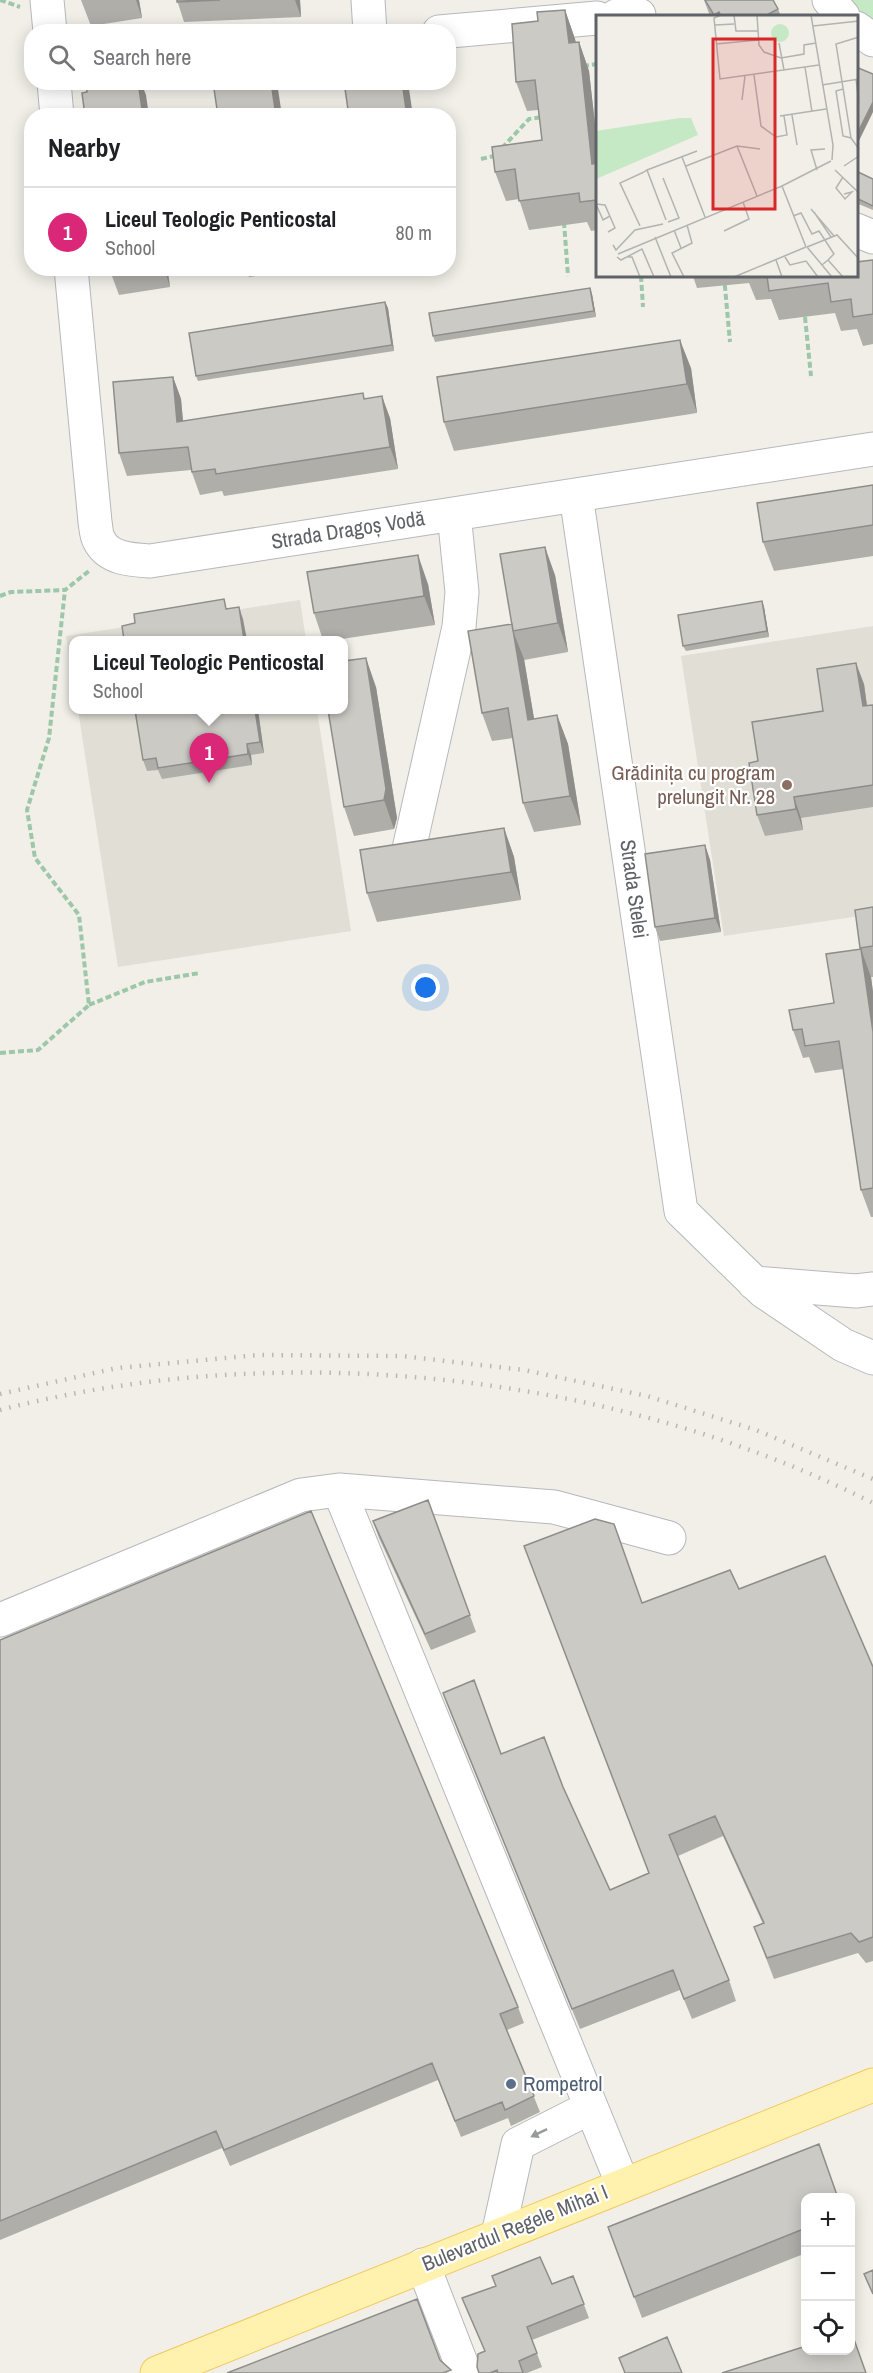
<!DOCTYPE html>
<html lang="en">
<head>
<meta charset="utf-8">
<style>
  :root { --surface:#fff; --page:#f2f2f2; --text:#202124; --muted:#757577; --line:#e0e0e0; --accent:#db2777 }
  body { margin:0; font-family:"Archivo Narrow",sans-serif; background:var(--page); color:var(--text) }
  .controls { position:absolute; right:18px; bottom:18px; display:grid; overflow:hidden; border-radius:12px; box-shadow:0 3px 15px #0003 }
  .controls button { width:54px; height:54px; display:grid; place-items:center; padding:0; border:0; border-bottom:2px solid var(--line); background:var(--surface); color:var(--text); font:30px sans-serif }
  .you { position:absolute; left:426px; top:988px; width:21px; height:21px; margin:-15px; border:4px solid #fff; border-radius:50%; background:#1a73e8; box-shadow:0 0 0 9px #1a73e833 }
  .badge { display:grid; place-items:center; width:39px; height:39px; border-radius:50%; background:var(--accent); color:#fff; font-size:20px; font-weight:700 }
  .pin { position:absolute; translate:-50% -50px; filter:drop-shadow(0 2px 3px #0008) }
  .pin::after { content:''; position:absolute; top:32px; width:21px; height:18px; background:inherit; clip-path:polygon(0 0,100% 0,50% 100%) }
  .popup { position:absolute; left:69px; top:636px; width:279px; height:78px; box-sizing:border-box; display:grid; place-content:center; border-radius:12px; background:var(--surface); filter:drop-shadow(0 2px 4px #0005); font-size:20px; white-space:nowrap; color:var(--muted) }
  .popup b { font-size:22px; color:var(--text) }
  .popup::after { content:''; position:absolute; left:50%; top:100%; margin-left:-12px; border:12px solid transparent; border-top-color:var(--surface) }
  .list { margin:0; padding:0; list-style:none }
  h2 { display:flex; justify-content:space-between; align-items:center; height:78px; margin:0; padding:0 24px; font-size:26px }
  h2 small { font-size:20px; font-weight:400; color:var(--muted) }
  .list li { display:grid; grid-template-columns:39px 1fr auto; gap:18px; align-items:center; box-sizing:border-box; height:90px; padding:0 24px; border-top:2px solid var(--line) }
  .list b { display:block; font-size:22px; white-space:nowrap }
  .list p { margin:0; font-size:20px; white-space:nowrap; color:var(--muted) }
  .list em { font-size:20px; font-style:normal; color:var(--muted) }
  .icon { flex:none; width:33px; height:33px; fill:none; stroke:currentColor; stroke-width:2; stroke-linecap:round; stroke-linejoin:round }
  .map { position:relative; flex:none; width:873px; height:2373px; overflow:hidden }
  .search { position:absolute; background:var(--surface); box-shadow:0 3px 15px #0003; left:24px; top:24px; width:432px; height:66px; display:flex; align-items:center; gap:15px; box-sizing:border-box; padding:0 21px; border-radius:24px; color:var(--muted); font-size:22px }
  .panel { position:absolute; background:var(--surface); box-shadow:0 3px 15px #0003; left:24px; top:108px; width:432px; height:168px; border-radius:24px }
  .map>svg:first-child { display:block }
  .education { fill:#e1ded6 }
  .green { fill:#c5e8c5 }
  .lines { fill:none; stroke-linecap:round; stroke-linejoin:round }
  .minor-casing { stroke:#b5b8bc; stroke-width:35 }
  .major-casing { stroke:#f2c960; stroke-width:35 }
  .path { stroke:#9cc7a9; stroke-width:4; stroke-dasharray:6 3; stroke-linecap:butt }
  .minor { stroke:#fff; stroke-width:33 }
  .major { stroke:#fff2af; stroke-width:33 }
  .rail { stroke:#b6b7b8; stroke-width:4.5; stroke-dasharray:1.5 8; stroke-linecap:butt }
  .wall { fill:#afaea9 }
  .shaded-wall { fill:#8f8d8a }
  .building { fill:#cccac5; stroke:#8f8d8a; stroke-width:1.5 }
  .oneway { fill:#979a9d }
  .education-dot { fill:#8d6e63; stroke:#fff; stroke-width:2 }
  .service-dot { fill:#5c6f8a; stroke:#fff; stroke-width:2 }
  .labels { text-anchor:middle; stroke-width:4.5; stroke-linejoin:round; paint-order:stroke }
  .street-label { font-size:21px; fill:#5f6368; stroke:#fff }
  .education-label { font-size:21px; fill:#785e54; stroke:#fff; text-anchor:end }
  .service-label { font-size:21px; fill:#4e5e75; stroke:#fff; text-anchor:start }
  .inset-road { fill:none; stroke:#b3b3b1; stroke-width:1.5 }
  .view { fill:#d62828; fill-opacity:0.15; stroke:#d62828; stroke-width:3 }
  .inset-edge { fill:none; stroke:#5f6368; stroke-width:3 }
</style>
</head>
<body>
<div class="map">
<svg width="873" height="2373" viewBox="0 0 873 2373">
  <rect width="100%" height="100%" fill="#f1efe8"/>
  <!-- education -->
  <path class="education" d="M 300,600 L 306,640 L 74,640 L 74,686 L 66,636 Z
    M 873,626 L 873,914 L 724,936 L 681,656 Z
    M 78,710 L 317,710 L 351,931 L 118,967 Z"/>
  <!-- green -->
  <path class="green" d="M 839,0 L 873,0 L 873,31 Z"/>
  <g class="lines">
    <!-- minor casing -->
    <g class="minor-casing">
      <path id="minor" d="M 47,0 L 50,32
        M 368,0 L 370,32
        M 829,0 L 843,16
        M 616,16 L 639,15
        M 856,28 L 873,40
        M 439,32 L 597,18
        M 54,82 L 57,116
        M 856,230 L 873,237
        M 71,268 L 95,522 C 96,527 96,535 99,540 C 108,559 132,560 150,561 L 873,449
        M 576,495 L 681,1211 L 763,1291 L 843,1345 L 873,1358
        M 409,849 L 459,627 L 462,592 L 454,514
        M 754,1283 L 856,1291 L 873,1289
        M 339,1490 L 554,1507 L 669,1538
        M 0,1620 L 301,1495 L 339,1490 L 623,2185
        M 498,2235 L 518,2144 L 591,2107
        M 423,2265 L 465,2373"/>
    </g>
    <!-- major casing -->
    <g class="major-casing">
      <path id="major" d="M 157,2373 L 873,2085"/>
    </g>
    <!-- path -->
    <path class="path" d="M 0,0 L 20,7
      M 583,66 L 597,64
      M 502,148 L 529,119 L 542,117
      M 481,159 L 494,156 L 497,154
      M 564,222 L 568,276
      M 641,276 L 643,307
      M 724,276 L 730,342
      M 805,317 L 811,376
      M 0,596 L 11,592 L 65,590 L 89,571
      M 89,1005 L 145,982 L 200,973
      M 0,1053 L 38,1050 L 89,1005 L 79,915 L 35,858 L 27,810 L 49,738 L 65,590"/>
    <!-- minor -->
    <use href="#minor" class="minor"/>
    <!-- major -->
    <use href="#major" class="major"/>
    <!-- rail -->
    <path class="rail" d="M 0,1394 L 117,1368 L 258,1355 L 402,1356 L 524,1370 L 647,1396 L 756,1430 L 873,1479
      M 0,1410 C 282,1337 613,1372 873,1503"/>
  </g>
  <!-- wall -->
  <path class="wall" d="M 81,0 L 139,0 L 142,18 L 91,26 Z
    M 177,0 L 300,0 L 301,17 L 184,22 Z
    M 704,0 L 773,0 L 778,9 L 781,16 L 710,16 Z
    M 565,10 L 576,42 L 579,42 L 589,71 L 597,142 L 597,230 L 591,231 L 587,222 L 529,230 L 519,199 L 506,201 L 495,172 L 542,140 L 538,110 L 527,111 L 516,82 L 538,21 Z
    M 856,171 L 873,179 L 873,210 L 856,203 Z
    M 873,260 L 873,344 L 863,346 L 857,329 L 841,331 L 835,313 L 779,320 L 771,299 L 756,300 L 749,283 L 697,288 L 693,276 L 856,276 Z
    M 109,268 L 173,268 L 168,270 L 170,287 L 119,295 Z
    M 246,268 L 300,268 L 301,269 L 249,277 Z
    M 592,294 L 596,317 L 435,342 L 433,336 Z
    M 385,302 L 388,308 L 394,351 L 198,381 L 196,376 Z
    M 691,368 L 697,413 L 454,451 L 444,422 Z
    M 173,377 L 181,399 L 183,421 L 365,399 L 390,418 L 398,469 L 224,496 L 222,491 L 200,495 L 191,470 L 127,476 L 119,453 Z
    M 873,485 L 873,556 L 774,571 L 763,542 Z
    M 555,575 L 568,652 L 524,660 L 524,659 L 534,719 L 557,715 L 568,744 L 581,825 L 534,832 L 523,803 L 513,738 L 492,741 L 482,713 L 512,624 Z
    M 428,584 L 435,625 L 335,640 L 323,640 L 314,613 Z
    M 762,601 L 764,607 L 769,637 L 686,651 L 683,646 Z
    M 864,684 L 867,706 L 873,705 L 873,807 L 801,818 L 803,830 L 765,836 L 757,815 L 758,761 L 823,711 Z
    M 376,687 L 397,818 L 394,829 L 354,836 L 344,807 Z
    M 135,710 L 258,710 L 264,753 L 251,755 L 252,765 L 162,779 L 158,770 L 147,771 L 143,760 Z
    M 504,828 L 514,857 L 521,900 L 377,922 L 367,893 Z
    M 705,845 L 710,860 L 721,932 L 660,941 L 655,927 Z
    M 873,907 L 873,977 L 871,977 L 873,992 L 873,1217 L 871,1217 L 861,1190 L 843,1069 L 815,1073 L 809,1057 L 803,1058 L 793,1030 L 834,1003 L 861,949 L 855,910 Z
    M 428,1500 L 476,1632 L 431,1650 L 379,1538 L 373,1521 Z
    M 739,1589 L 873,1667 L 873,1961 L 866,1963 L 858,1953 L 774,1979 L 754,1927 L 763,1924 L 723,1836 L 678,1856 L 729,1980 L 736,2001 L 692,2019 L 680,1990 L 580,2029 L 451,1714 L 443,1693 L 501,1754 L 563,1787 L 610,1890 L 648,1873 L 643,1603 Z
    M 0,1640 L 518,2007 L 524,2023 L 507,2030 L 540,2112 L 511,2126 L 508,2118 L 461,2137 L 438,2080 L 230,2166 L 222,2148 L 0,2240 Z
    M 806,2198 L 806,2253 L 642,2318 L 608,2227 Z
    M 573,2276 L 589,2318 L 532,2340 L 542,2367 L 527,2373 L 479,2373 L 485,2351 L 462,2298 L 552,2284 Z"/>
  <!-- shaded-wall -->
  <path class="shaded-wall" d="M 136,0 L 139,0 L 142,18 Z
    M 295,0 L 300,0 L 301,17 Z
    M 565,10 L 575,39 L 580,72 L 569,43 Z
    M 579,42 L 589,71 L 597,142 L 597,177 L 592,164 Z
    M 138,82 L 141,82 L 146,95 L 149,116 L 143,116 Z
    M 271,82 L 277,82 L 282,116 L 276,116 Z
    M 402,82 L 408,82 L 413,116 L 407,116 Z
    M 873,102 L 873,112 L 856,147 L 856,136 Z
    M 164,268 L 167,268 L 170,287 Z
    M 590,288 L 592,294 L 596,317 L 594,311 Z
    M 385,302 L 388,308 L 394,351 L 392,345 Z
    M 680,340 L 691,368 L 697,413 L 687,384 Z
    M 173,377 L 181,399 L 185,444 L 177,422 Z
    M 382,396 L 390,418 L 398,469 L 390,447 Z
    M 545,547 L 555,575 L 568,652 L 558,623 Z
    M 418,555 L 428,584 L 435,625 L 424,596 Z
    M 762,601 L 764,607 L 769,637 L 767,631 Z
    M 239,607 L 243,619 L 247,640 L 244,640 Z
    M 513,631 L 524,659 L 539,748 L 528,720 Z
    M 366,658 L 376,687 L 397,818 L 394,829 L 384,800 Z
    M 856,663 L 864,684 L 870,728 L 863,706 Z
    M 255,710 L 258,710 L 264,753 L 260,742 Z
    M 557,715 L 568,744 L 581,825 L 570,796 Z
    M 247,744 L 251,755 L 252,765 L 248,754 Z
    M 794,797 L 801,818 L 803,830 L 796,809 Z
    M 504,828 L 514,857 L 521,900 L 511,872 Z
    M 705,845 L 710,860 L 721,932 L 715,918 Z
    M 861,949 L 871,977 L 873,992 L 873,1032 Z"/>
  <!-- building -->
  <path class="building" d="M 177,0 L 220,0 L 177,2 Z
    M 705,0 L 773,0 L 778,9 L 765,16 L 721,16 L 719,12 L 714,15 Z
    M 565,10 L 569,43 L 579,42 L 592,164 L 597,163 L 597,200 L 580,202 L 579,193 L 519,201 L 515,169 L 495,172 L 492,147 L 542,140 L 535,80 L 516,82 L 512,24 L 538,21 L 537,12 Z
    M 856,67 L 873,74 L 873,102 L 856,136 Z
    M 86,82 L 138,82 L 143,116 L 85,116 L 82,93 L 87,92 Z
    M 213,82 L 271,82 L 276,116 L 218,116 Z
    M 344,82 L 402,82 L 407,116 L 349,116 Z
    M 856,171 L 873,179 L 873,206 L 856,198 Z
    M 873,260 L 873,314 L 853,317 L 851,299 L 831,302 L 828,283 L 769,291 L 767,276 L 856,276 L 856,262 Z
    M 590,288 L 594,311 L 433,336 L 429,313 Z
    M 385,302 L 392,345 L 196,376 L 189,333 Z
    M 680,340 L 687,384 L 444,422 L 437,377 Z
    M 173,377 L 177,422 L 363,393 L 364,399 L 382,396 L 390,447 L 216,474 L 215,469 L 192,472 L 188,447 L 119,453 L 113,382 Z
    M 873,485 L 873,525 L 763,542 L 757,503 Z
    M 545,547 L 558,623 L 513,631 L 500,554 Z
    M 418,555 L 424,596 L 314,613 L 307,572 Z
    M 224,599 L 226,609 L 239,607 L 244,640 L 124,640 L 122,626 L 135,623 L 134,614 Z
    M 762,601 L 767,631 L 683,646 L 678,615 Z
    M 512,624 L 528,720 L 557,715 L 570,796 L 523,803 L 508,708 L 482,713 L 468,631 Z
    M 366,658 L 386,789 L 384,800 L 344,807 L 328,710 L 344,710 L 344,661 Z
    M 856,663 L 863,706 L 873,705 L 873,785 L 794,797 L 796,809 L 757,815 L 749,763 L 758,761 L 752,722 L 823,711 L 817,669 Z
    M 135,710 L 255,710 L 260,742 L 247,744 L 248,754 L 158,768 L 156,758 L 143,760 Z
    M 504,828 L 511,872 L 367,893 L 360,850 Z
    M 705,845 L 715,918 L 655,927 L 645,854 Z
    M 873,907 L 873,946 L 860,948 L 855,910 Z
    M 861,949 L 873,1032 L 873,1188 L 861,1190 L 839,1041 L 805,1046 L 802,1029 L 793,1030 L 789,1010 L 834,1003 L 826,954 Z
    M 428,1500 L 470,1615 L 425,1634 L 373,1521 Z
    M 311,1511 L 518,2007 L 500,2014 L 534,2096 L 505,2110 L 502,2102 L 455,2121 L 432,2063 L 224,2150 L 216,2131 L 0,2221 L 0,1640 Z
    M 595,1519 L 614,1524 L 642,1603 L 730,1570 L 739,1589 L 825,1556 L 873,1667 L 873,1937 L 859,1942 L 851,1933 L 767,1958 L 754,1927 L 764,1923 L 715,1816 L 669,1835 L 729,1980 L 684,1999 L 673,1970 L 572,2009 L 443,1693 L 474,1680 L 501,1754 L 544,1737 L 563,1787 L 610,1890 L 649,1873 L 524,1546 Z
    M 819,2144 L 838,2198 L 806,2198 L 806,2228 L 634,2297 L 608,2227 Z
    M 540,2257 L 552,2284 L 573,2276 L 584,2304 L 527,2327 L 537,2353 L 519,2361 L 523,2373 L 498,2373 L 497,2370 L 490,2373 L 479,2373 L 477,2367 L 478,2354 L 485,2351 L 462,2298 L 496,2286 L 492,2276 Z
    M 873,2270 L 873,2294 L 864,2274 Z
    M 417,2299 L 440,2360 L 451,2370 L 443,2373 L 227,2373 Z
    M 850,2331 L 851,2331 L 866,2373 L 722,2373 L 806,2346 L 806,2350 L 850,2350 Z
    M 667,2337 L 682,2373 L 625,2373 L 619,2358 Z"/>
  <!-- one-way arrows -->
  <defs><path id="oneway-solid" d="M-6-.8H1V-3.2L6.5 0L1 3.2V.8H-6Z" transform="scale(1.5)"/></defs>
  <use class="oneway" href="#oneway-solid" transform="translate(539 2133) rotate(154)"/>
  <!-- markers -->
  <circle class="education-dot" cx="787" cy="785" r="6"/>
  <circle class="service-dot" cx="511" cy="2084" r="6"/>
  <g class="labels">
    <!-- street labels -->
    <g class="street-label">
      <text transform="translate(348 530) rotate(-9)" y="7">Strada Dragoș Vodă</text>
      <text transform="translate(634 889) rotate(82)" y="7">Strada Stelei</text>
      <text transform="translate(515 2228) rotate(-22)" y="7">Bulevardul Regele Mihai I</text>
    </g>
    <!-- education labels -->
    <g class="education-label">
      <text x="775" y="780">Grădinița cu program<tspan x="775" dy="24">prelungit Nr. 28</tspan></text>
    </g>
    <!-- service labels -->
    <g class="service-label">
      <text x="523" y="2091">Rompetrol</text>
    </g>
  </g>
  <!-- overview -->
  <g transform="translate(596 15)">
    <rect width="262" height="262" fill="#f1efe8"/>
    <path d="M175 18a9 9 0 1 1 18 0a9 9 0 1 1-18 0ZM 84,103 L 95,103 L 102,120 L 0,164 L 0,116 Z" fill="#c5e8c5"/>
    <path class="inset-road" d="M 125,0 L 118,3 L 124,64 L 223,50M 138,0 L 140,16 L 162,16M 161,0 L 163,30 L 168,37 L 185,43 L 208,39 L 208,30 L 220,28M 215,0 L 237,130 L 236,145M 119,10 L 138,9M 217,11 L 263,6M 183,28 L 188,55M 120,29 L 162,25M 209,52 L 216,97M 158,60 L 165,111 L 180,122 L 191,120 L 188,101M 260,64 L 263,88M 226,70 L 263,64M 247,74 L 240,76 L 247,121 L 255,123 L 263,134M 146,85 L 149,61M 196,100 L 201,130M 184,101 L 230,94M 255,123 L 240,29 L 263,22M 141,131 L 164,134M 86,142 L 109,202M 90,151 L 141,131 L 161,181M 248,151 L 263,141M 51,155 L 101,136M 221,155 L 215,135 L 229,134M 239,155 L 263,178M 48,157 L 51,155 L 70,205M 247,162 L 240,173 L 249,184 L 256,177 L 248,179M 67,163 L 83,203 L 72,207M 186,171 L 210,232M 0,189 L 9,190 L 19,213 L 12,217M 0,189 L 7,205 L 14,201M 215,194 L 238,221M 218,197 L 235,222M 197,201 L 205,198 L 216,219 L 223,216 L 238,239 L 232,245M 44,211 L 24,168 L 48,157M 78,215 L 85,233M 128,216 L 153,204 L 147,187M 59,222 L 75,262M 17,230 L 20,235 L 39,215 L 67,209M 211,232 L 241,220 L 263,244M 211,232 L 236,262M 22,239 L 186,171 L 235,146M 21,242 L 25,245 L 46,234 L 58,262M 32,242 L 36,242 L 44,262M 189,242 L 194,250 L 210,246 L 222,262M 180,245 L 186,262M 226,250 L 232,245 L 247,262M 88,262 L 76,238 L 96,228 L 91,210M 138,262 L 210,232"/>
    <path class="view" d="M 117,24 L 179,24 L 179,194 L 117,194 Z"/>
    <rect width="262" height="262" class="inset-edge"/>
  </g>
</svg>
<div class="controls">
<button>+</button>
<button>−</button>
<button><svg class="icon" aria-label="locate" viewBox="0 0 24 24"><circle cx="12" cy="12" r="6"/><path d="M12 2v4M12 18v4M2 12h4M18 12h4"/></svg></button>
</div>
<div class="you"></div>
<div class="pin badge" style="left:209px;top:783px">1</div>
<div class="popup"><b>Liceul Teologic Penticostal</b>School</div>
<div class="search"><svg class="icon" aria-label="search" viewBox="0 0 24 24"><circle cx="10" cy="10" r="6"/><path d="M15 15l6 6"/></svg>Search here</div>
<section class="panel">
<h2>Nearby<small></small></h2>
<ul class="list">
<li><span class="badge">1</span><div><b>Liceul Teologic Penticostal</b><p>School</p></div><em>80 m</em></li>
</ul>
</section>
</div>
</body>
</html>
